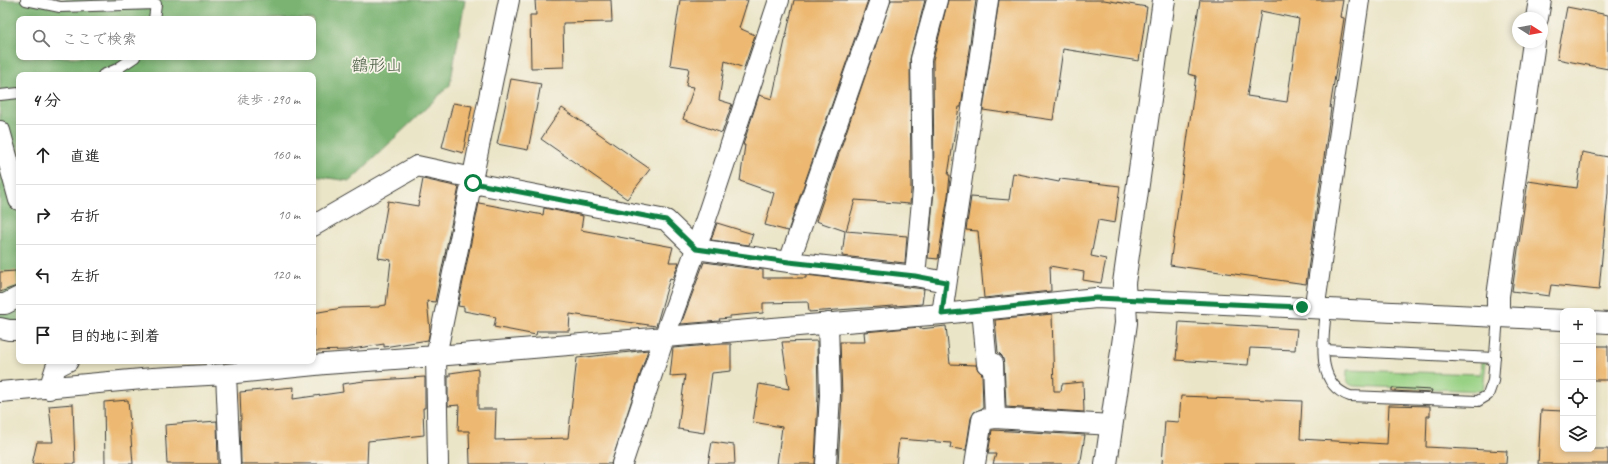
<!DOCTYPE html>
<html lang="ja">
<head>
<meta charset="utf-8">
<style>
  :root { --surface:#fff; --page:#f2f2f2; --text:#222; --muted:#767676; --line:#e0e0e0 }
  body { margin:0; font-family:Caveat,"Klee One",sans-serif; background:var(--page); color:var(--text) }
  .controls { position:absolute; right:12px; bottom:12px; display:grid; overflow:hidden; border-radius:8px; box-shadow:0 2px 6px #0003 }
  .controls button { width:36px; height:36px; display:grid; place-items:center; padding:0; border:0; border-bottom:1px solid var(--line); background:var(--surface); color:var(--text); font:20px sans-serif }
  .compass { position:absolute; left:1512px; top:12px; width:36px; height:36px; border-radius:50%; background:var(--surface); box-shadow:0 2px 6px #0003; rotate:101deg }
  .stop { position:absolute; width:12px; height:12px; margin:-9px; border:3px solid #0b8043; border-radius:50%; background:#fff }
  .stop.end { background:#0b8043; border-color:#fff; box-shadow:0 1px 4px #0008 }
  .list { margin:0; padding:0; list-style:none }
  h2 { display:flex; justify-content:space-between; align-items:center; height:52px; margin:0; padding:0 16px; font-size:17px }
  h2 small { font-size:13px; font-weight:400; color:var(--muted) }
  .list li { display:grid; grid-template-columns:26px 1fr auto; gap:12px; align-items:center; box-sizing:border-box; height:60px; padding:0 16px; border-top:1px solid var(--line) }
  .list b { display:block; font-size:15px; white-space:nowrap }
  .list em { font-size:13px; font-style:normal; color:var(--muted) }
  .icon { flex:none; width:22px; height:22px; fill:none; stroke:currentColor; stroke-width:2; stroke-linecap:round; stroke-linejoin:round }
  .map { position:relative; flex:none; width:1608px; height:464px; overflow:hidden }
  .search { position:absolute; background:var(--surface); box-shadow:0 2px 6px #0003; left:16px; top:16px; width:300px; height:44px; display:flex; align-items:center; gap:10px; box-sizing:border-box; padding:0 14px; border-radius:8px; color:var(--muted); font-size:15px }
  .panel { position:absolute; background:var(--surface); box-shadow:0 2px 6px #0003; left:16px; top:72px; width:300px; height:292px; border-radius:8px }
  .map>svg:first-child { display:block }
  .green { fill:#98d184; stroke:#5a7650 }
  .forest { fill:#7ab372; stroke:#4b6847; fill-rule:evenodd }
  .building { fill:#edb972; fill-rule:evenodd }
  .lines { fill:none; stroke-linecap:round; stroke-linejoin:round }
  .lane-casing { stroke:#3b3a36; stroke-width:12 }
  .street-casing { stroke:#3b3a36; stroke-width:22 }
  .secondary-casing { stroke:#3b3a36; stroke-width:24 }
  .lane { stroke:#fff; stroke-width:10 }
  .street { stroke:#fff; stroke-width:20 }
  .secondary { stroke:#fff; stroke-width:22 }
  .route { stroke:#0b8043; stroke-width:5 }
  .labels { text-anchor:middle; stroke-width:3.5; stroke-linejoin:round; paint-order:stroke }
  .park-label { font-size:17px; fill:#475b40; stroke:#f7f3e8 }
</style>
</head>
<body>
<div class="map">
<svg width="1608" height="464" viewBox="0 0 1608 464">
  <rect width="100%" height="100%" fill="#f7f3e8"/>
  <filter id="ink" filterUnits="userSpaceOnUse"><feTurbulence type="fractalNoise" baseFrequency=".025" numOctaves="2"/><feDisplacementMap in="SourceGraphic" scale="8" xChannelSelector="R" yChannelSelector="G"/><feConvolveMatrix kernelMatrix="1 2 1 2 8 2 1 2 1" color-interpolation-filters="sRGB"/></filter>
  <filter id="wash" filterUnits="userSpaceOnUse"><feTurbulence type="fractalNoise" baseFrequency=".012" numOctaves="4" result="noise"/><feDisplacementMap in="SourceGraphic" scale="16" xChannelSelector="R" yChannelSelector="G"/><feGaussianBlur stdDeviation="0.9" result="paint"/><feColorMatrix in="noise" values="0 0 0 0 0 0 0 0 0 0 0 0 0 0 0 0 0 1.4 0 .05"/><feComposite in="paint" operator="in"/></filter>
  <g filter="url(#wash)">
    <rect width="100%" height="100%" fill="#eae5c7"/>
    <!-- green -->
    <path class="green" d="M 1482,362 L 1486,362 L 1483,391 L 1354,386 C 1345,384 1347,377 1347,370 L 1481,374 Z"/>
    <!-- forest -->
    <path class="forest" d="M 0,0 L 465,0 L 450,85 L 350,181 L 313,176 L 313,75 L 19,75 L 19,326 L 0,324 ZM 19,19 L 313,19 L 313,57 L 19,57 Z"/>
    <g id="blocks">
      <!-- building -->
      <path class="building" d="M 535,0 L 611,0 L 612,22 L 563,23 L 564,67 L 531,68 L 530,15 L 536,15 Z
        M 680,0 L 748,0 L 739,28 L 755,35 L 744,68 L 725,61 L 719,100 L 732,104 L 722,133 L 683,119 L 694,87 L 686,86 L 689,68 L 670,65 Z
        M 794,0 L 868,0 L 788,231 L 765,225 L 774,193 L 740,181 L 745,145 L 743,145 L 759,95 L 772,99 Z
        M 891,0 L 925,0 L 910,59 L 911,190 L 910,204 L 855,200 L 846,231 L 907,236 L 905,263 L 842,256 L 845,231 L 816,221 Z
        M 948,0 L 976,0 L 961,107 L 959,107 L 948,175 L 950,175 L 948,196 L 938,259 L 928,258 L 934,190 L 933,60 Z
        M 999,0 L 1104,0 L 1147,7 L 1139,61 L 1063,49 L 1053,120 L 983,110 Z
        M 1200,0 L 1343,0 L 1340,17 L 1344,18 L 1330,108 L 1331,108 L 1306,284 L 1170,265 L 1196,76 L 1188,74 ZM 1261,11 L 1299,19 L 1287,102 L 1247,96 Z
        M 1567,7 L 1608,15 L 1608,69 L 1557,59 Z
        M 511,79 L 541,84 L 528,150 L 497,144 Z
        M 453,103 L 472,106 L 463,153 L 442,147 Z
        M 562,108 L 650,169 L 627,199 L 541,139 Z
        M 1582,152 L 1608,157 L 1608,192 L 1599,290 L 1551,285 L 1549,296 L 1512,291 L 1528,181 L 1577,188 Z
        M 1013,173 L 1059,182 L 1060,179 L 1120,186 L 1115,223 L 1098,220 L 1091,256 L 1106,259 L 1101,283 L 1083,280 L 1084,272 L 1050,266 L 1051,291 L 984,298 L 978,231 L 966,230 L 971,197 L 1009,200 Z
        M 423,179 L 459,187 L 435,302 L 427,301 L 430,330 L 428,340 L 384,347 L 384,344 L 346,350 L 314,351 L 313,313 L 342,308 L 379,307 L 379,306 L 386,305 L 391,260 L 378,258 L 388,201 L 418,206 Z
        M 479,203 L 543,215 L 544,208 L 583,216 L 581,230 L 673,247 L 669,262 L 679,262 L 673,279 L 670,278 L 656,326 L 570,314 L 569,331 L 537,331 L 536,335 L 494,327 L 496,317 L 464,311 L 464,307 L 458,306 Z
        M 717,223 L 753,234 L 749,245 L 711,240 Z
        M 704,262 L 763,270 L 763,278 L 806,278 L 806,275 L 924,289 L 922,304 L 809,312 L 808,302 L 763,303 L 763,313 L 730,316 L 730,318 L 719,319 L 720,321 L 681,324 Z
        M 16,271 L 17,286 L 0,292 L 0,272 Z
        M 1052,314 L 1054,391 L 1061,391 L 1062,384 L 1083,382 L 1084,412 L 1006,407 L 1004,363 L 1002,356 L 998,352 L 995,320 Z
        M 1179,322 L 1297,329 L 1295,350 L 1250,348 L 1248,365 L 1176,360 Z
        M 946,326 L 950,364 L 976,365 L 978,370 L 982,374 L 983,408 L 974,412 L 971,418 L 966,450 L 950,448 L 951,443 L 899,439 L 896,464 L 838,464 L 842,395 L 840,342 L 865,342 L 864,332 L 920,327 L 920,329 Z
        M 817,341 L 818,395 L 815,464 L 777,464 L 782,427 L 753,422 L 759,384 L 789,389 L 782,342 Z
        M 721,344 L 731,344 L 731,371 L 712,373 L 704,433 L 678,429 L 685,375 L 670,376 L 673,348 Z
        M 1593,346 L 1608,346 L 1608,380 L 1593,380 Z
        M 648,350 L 611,464 L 470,464 L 469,431 L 458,431 L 459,405 L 448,406 L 448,376 L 450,376 L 450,373 L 478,369 L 478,409 L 496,409 L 495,440 L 568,438 L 577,358 Z
        M 425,377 L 425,408 L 423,408 L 424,435 L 368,441 L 367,464 L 241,464 L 240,420 L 241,420 L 240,392 L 294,387 L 293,399 L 343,392 L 342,384 L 364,381 Z
        M 1392,388 L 1432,390 L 1431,393 L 1392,391 Z
        M 1181,396 L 1208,397 L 1207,398 L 1302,401 L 1300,439 L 1387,444 L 1389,405 L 1430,406 L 1430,416 L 1427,416 L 1426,447 L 1507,451 L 1506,464 L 1162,464 L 1165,421 L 1179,422 Z
        M 128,400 L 133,464 L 105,464 L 104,402 Z
        M 73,404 L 75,464 L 32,464 L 37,442 L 53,442 L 49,406 Z
        M 1541,410 L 1563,411 L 1563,449 L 1608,449 L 1608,464 L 1538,464 Z
        M 217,421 L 218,464 L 167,464 L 165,425 Z
        M 992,430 L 1085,435 L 1081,460 L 1080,460 L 1080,464 L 993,464 L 996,454 L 988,454 Z
        M 712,442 L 734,445 L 735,464 L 708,464 Z"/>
    </g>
  </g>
  <g filter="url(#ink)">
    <use href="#blocks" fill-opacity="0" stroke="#3b3a36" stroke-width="1"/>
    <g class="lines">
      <!-- lane casing -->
      <g class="lane-casing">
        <path id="lane" d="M 26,0 L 60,7 L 156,4 L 154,19
          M 103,75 L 117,69 L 135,57
          M 0,95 L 19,93
          M 1326,308 C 1324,338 1314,384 1350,396 L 1478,401 L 1488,395 L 1493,381 L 1498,316
          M 1324,350 L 1495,358"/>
      </g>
      <!-- street casing -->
      <g class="street-casing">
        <path id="street" d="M 0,131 L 19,200
          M 473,183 L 666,220 L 696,249 L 789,262 L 915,276 L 946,282
          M 313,226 L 417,166 L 473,178
          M 789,262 L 880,0
          M 915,276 L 923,190 L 921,59 L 937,0
          M 0,304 L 5,304 L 19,297
          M 1316,308 L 1316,297 L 1359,0
          M 982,309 L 987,364 L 993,363 L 995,418
          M 942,314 L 988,0
          M 1593,322 L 1608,323
          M 0,328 L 9,330 L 19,330
          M 226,374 L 230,464
          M 49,389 L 56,367 L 68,361
          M 0,392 L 153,378 L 226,374 L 325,364 L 436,356 L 942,314 L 1096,298 L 1563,320
          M 438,464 L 436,356 L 509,0
          M 622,464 L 664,338 L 696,249 L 779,0
          M 826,464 L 830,395 L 828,323
          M 975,464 L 982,420 L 995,418 L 1112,425"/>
      </g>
      <!-- secondary casing -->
      <g class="secondary-casing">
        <path id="secondary" d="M 1537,18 L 1540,0
          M 1498,316 L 1498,296 L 1534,42
          M 1106,464 L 1126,323 L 1124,283 L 1164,0"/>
      </g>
      <!-- lane -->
      <use href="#lane" class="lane"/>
      <!-- street -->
      <use href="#street" class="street"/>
      <!-- secondary -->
      <use href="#secondary" class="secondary"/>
    </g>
  </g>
  <g class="lines" filter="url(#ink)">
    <!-- route -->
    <path class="route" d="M 473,183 L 666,220 L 696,249 L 789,262 L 915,276 L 946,282 L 942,314 L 1096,298 L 1302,307"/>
  </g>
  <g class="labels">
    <!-- park labels -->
    <g class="park-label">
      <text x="377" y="71">鶴形山</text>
    </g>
  </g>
</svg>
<div class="controls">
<button>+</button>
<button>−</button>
<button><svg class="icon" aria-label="locate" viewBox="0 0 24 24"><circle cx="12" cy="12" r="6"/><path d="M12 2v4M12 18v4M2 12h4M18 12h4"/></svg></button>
<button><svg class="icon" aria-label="layers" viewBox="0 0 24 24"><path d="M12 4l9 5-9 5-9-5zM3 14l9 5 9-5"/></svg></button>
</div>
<svg class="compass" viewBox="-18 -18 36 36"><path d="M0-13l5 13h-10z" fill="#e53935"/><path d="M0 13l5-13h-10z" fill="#767676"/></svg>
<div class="stop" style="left:473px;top:183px"></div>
<div class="stop end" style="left:1302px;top:307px"></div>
<div class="search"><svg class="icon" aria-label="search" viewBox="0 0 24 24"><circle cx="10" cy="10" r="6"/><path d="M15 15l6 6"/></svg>ここで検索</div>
<section class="panel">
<h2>4 分<small>徒歩 · 290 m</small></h2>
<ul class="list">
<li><svg class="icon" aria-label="ahead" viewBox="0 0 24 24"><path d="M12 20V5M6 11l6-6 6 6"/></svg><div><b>直進</b></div><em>160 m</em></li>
<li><svg class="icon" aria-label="right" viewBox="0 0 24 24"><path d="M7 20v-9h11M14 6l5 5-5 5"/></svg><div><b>右折</b></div><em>10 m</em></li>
<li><svg class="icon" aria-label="left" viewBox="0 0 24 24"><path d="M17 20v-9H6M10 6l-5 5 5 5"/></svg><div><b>左折</b></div><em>120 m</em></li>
<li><svg class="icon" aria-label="arrive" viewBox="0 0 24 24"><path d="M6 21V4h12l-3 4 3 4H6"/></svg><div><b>目的地に到着</b></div></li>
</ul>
</section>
</div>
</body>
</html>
